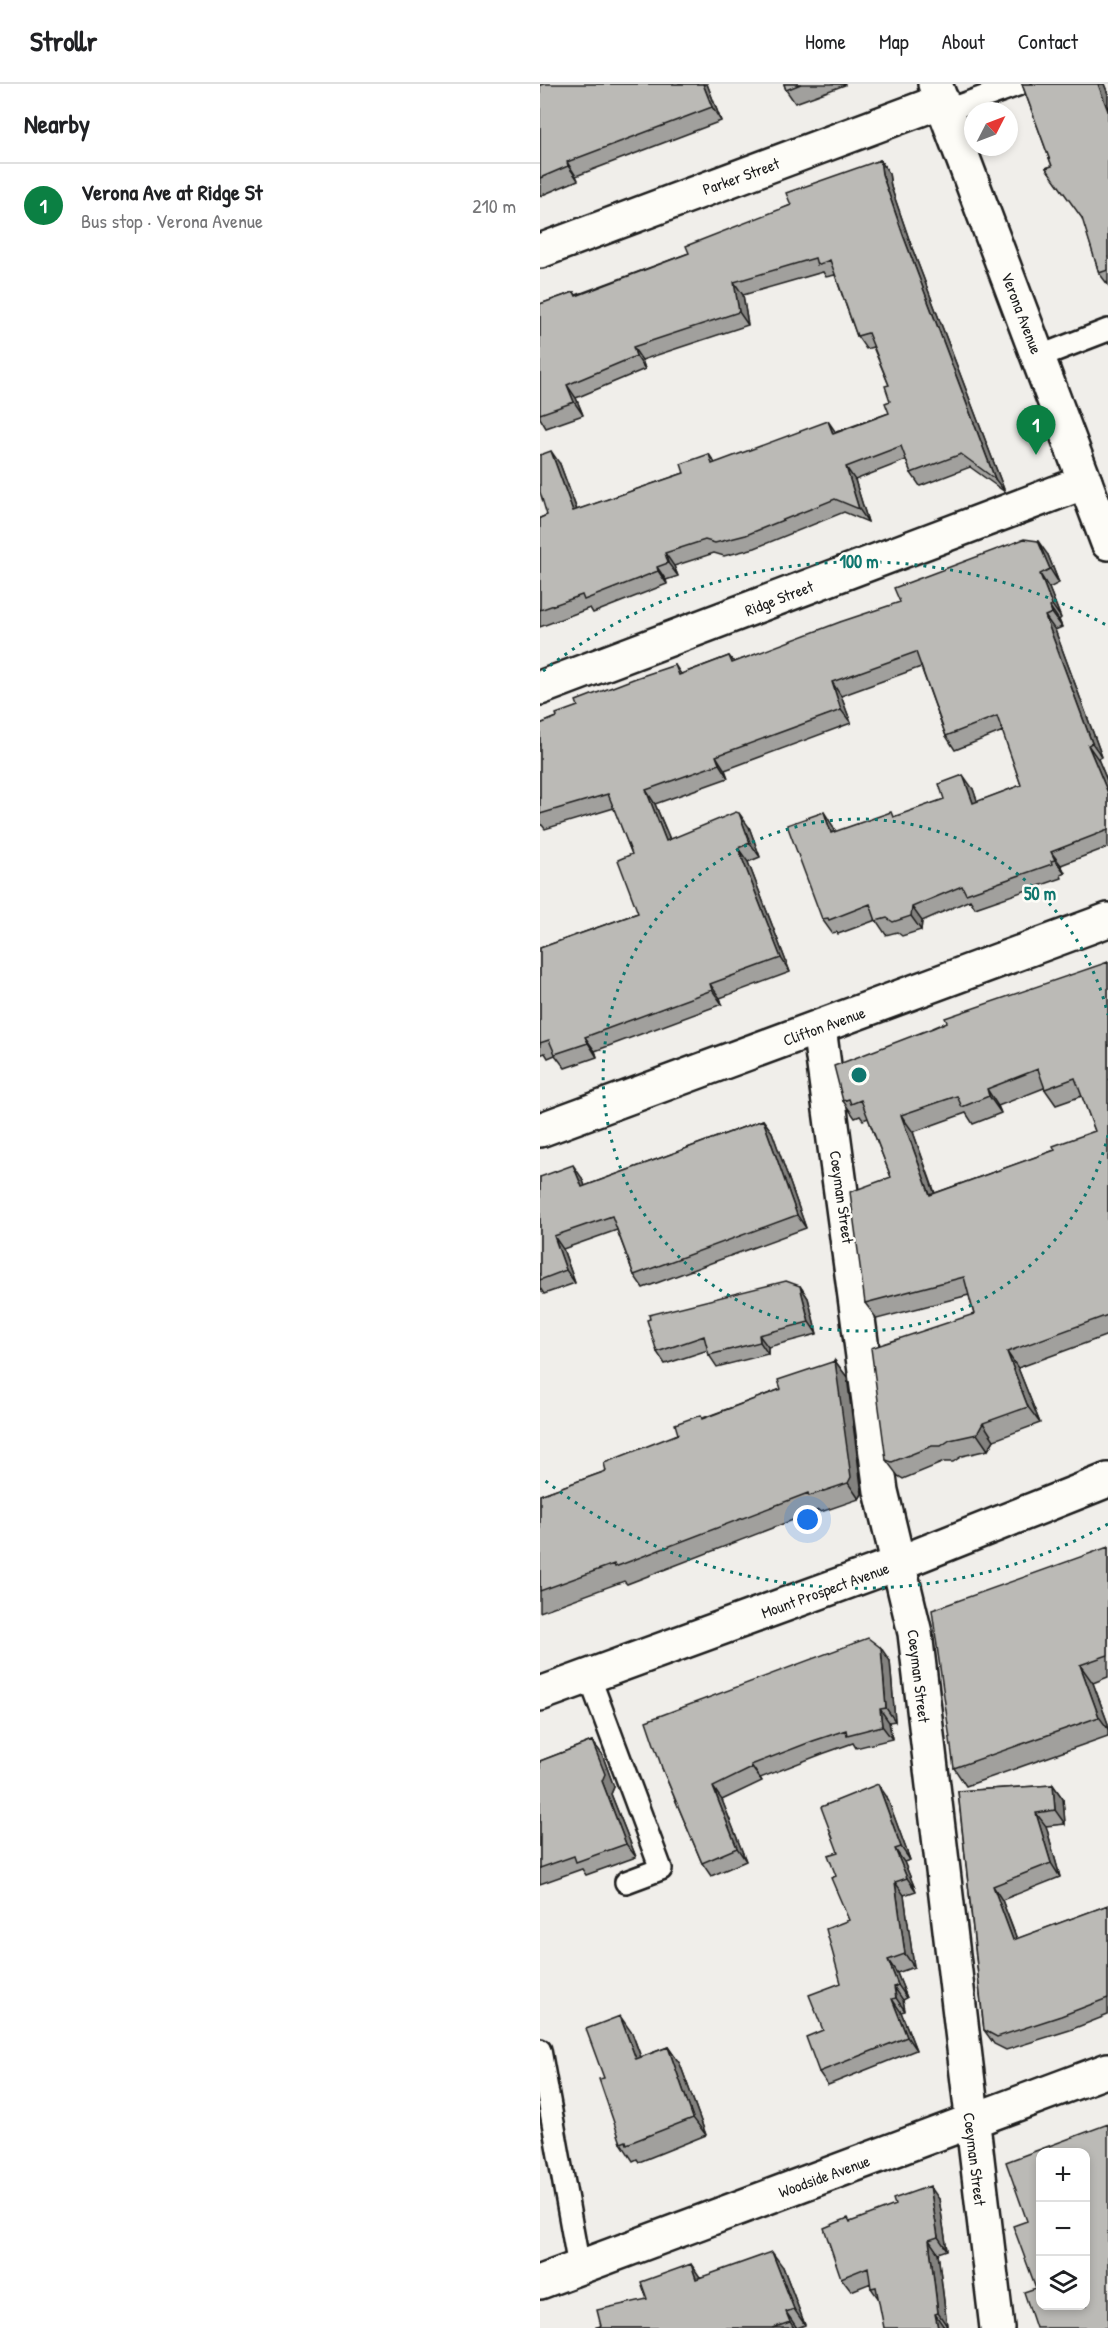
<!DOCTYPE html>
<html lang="en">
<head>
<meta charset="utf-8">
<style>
  :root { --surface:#fff; --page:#f2f2f2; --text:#202124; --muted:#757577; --line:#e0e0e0; --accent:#0b8043 }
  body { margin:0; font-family:"Patrick Hand",sans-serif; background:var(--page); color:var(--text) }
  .controls { position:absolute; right:18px; bottom:18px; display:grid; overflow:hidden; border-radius:12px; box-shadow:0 3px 9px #0003 }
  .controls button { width:54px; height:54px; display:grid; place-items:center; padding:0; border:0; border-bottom:2px solid var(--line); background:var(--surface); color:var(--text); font:30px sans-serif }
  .compass { position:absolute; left:424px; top:18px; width:54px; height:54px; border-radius:50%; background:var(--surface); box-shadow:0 3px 9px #0003; rotate:48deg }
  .you { position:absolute; left:268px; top:1436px; width:21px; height:21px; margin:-15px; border:4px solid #fff; border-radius:50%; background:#1a73e8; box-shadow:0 0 0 9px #1a73e833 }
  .badge { display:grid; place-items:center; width:39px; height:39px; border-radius:50%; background:var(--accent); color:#fff; font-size:20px; font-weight:700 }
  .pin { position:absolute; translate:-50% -50px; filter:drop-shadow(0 2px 3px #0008) }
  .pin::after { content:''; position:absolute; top:32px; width:21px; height:18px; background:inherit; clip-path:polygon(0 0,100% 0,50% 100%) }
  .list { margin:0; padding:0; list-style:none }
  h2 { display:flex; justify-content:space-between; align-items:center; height:78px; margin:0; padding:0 24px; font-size:26px }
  h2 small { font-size:20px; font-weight:400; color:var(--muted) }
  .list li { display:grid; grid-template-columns:39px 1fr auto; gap:18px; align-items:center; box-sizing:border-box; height:84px; padding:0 24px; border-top:2px solid var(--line) }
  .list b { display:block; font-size:22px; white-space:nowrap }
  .list p { margin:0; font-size:20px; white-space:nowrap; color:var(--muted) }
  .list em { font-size:20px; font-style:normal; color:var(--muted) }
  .icon { flex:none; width:33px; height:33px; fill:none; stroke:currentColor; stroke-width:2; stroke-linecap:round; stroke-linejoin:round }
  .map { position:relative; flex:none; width:568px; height:2244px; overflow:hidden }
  header { display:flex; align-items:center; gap:36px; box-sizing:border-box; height:84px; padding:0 30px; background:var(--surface); border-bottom:2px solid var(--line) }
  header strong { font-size:28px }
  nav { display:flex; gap:33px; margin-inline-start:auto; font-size:21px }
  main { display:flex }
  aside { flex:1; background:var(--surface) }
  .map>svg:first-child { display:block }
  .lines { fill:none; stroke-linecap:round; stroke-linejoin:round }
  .lane-casing { stroke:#1c1c1c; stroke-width:26 }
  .street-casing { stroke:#1c1c1c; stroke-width:38 }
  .secondary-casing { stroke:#1c1c1c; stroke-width:38 }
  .lane { stroke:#fdfcf7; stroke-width:21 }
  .street { stroke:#fdfcf7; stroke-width:33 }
  .secondary { stroke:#fdfcf7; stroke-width:33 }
  .wall { fill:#a1a09d; stroke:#1c1c1c; stroke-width:1.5; fill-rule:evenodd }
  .shaded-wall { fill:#83827f; stroke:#1c1c1c; stroke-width:1.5 }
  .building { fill:#bbbab6; stroke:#1c1c1c; stroke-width:1.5; fill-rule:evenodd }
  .ring { fill:none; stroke:#0f766e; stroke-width:3; stroke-dasharray:3 6 }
  .labels { text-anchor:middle; stroke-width:5; stroke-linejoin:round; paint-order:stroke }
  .street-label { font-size:16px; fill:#1c1c1c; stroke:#fdfcf7 }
  .centre { fill:#0f766e; stroke:#fdfcf7; stroke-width:3 }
  .ring-label { font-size:18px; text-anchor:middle; font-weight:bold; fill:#0f766e; stroke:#fdfcf7; stroke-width:5; stroke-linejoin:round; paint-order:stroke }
</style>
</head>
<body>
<header>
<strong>Strollr</strong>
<nav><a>Home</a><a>Map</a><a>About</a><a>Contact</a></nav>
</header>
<main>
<aside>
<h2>Nearby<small></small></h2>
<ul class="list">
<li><span class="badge">1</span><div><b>Verona Ave at Ridge St</b><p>Bus stop · Verona Avenue</p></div><em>210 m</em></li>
</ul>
</aside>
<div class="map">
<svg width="568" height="2244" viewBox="0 0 568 2244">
  <rect width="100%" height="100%" fill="#f0eeea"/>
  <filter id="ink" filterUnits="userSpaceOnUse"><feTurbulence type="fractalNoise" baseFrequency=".0167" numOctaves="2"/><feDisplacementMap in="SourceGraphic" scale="12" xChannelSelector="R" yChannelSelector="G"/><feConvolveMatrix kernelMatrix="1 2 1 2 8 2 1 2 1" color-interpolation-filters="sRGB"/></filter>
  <g filter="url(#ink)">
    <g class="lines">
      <!-- lane casing -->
      <g class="lane-casing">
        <path id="lane" d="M 405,27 L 480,0
          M 498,273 L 568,246
          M 49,1592 L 121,1785 L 86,1798
          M 0,1966 L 39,2183"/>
      </g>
      <!-- street casing -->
      <g class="street-casing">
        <path id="street" d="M 0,167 L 402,17
          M 0,604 L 545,398
          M 279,944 L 341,1407 L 375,1549 L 457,2244
          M 0,2198 L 568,1986"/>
      </g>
      <!-- secondary casing -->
      <g class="secondary-casing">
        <path id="secondary" d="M 395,0 L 568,459
          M 0,1046 L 568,836
          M 0,1610 L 359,1479 L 568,1396"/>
      </g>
      <!-- lane -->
      <use href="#lane" class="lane"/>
      <!-- street -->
      <use href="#street" class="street"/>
      <!-- secondary -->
      <use href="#secondary" class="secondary"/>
    </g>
    <!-- wall -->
    <path class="wall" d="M 167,0 L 181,37 L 36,92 L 38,96 L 0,112 L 0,1 Z
      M 244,0 L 305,0 L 305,1 L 255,19 L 246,6 Z
      M 482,0 L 564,0 L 568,10 L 568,201 L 559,189 L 543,135 L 506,84 L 512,82 Z
      M 340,76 L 349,89 L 351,103 L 372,164 L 465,408 L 430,383 L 380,402 L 371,389 L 366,376 L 315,396 L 328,438 L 304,428 L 215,464 L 184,472 L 174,469 L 134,482 L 138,492 L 126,496 L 127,500 L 53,529 L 50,524 L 0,543 L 0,434 L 7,431 L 20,380 L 37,426 L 144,389 L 169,370 L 175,379 L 296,348 L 349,329 L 350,317 L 349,301 L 333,263 L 326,265 L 317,252 L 295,191 L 286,193 L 283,188 L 203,211 L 208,241 L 102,276 L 105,285 L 36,314 L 43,331 L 6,344 L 0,334 L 0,220 L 34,208 L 36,211 L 149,169 L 251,121 Z
      M 508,471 L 519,499 L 509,504 L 521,534 L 519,536 L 522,543 L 515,546 L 562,673 L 558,675 L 568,699 L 568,763 L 521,781 L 525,789 L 521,791 L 522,794 L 435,824 L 430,816 L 382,837 L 381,846 L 362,852 L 357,848 L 346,851 L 336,836 L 298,850 L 297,848 L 292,849 L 282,835 L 293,742 L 295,748 L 355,733 L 433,705 L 437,718 L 481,701 L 463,647 L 415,666 L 406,652 L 381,583 L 301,612 L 311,639 L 185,686 L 188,694 L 115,720 L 130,755 L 209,743 L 220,773 L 208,778 L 250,888 L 180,914 L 182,920 L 55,967 L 57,973 L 25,984 L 15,971 L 8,974 L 5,969 L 0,971 L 0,864 L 98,829 L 92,770 L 74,724 L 5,745 L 2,741 L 0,741 L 0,640 L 17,633 L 38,622 L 135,581 L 141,590 L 189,572 L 194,578 Z
      M 568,878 L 568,1251 L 478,1284 L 500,1339 L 454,1356 L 448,1366 L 422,1372 L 413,1378 L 404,1378 L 363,1395 L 358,1392 L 346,1376 L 434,1230 L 429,1211 L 337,1235 L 325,1219 L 351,1093 L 328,1034 L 323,1036 L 320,1032 L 315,1034 L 303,1017 ZM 504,1004 L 516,1021 L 542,1012 L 555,1047 L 515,1066 L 395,1109 L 373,1048 L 426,1029 L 433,1040 L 461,1029 L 458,1022 Z
      M 223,1036 L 232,1048 L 266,1144 L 103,1204 L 94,1191 L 77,1146 L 23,1165 L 35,1199 L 4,1210 L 0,1204 L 0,1093 L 42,1094 L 45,1102 Z
      M 260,1202 L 268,1214 L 277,1250 L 228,1263 L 228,1270 L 177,1283 L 169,1271 L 168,1266 L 125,1280 L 117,1268 Z
      M 295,1277 L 307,1293 L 322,1410 L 319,1415 L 281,1428 L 279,1426 L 87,1500 L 84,1497 L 0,1528 L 0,1411 L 66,1387 L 138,1350 L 163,1334 L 241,1305 Z
      M 568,1463 L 568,1593 L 553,1599 L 568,1640 L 568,1652 L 426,1702 L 414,1684 Z
      M 350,1577 L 355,1637 L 349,1638 L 352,1655 L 316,1664 L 313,1659 L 282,1670 L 220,1694 L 222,1697 L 182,1716 L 206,1777 L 171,1792 L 162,1779 L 122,1684 Z
      M 52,1657 L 62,1670 L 74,1703 L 71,1710 L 96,1773 L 46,1791 L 42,1785 L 0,1800 L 0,1677 Z
      M 513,1701 L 523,1715 L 525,1740 L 506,1742 L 520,1793 L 462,1816 L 477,1855 L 568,1821 L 568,1931 L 530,1946 L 466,1966 L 454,1960 L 444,1946 L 418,1707 Z
      M 347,1713 L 370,1776 L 364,1778 L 376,1807 L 364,1811 L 374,1883 L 357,1889 L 367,1914 L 363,1916 L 365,1927 L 361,1928 L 376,1966 L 288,2001 L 279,1988 L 283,1946 L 301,1899 L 309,1836 L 296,1792 L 298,1768 Z
      M 92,1949 L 101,1973 L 128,1963 L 140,1980 L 166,2051 L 99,2078 L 97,2075 L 93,2077 L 81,2059 L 64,1994 Z
      M 399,2115 L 407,2166 L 398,2169 L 407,2242 L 404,2243 L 338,2214 L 331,2204 L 331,2199 L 311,2207 L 301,2194 L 311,2138 Z
      M 243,2183 L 265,2241 L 257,2244 L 54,2244 L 61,2242 L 107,2215 L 160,2193 Z"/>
    <!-- shaded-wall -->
    <path class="shaded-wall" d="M 163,0 L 167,0 L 181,37 L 172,23 Z
      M 558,0 L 564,0 L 568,10 L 568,27 Z
      M 340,76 L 349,89 L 351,103 L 372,164 L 465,408 L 455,395 L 363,151 L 342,90 Z
      M 27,78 L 36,92 L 38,96 L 28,82 Z
      M 194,198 L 203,211 L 208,241 L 199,228 Z
      M 93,263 L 102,276 L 105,285 L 96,272 Z
      M 27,301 L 36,314 L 43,331 L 34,318 Z
      M 288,337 L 297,350 L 293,350 Z
      M 11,367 L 20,380 L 42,440 L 33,427 Z
      M 306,383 L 315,396 L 328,438 L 319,425 Z
      M 498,457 L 508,471 L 519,499 L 510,485 Z
      M 125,469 L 134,482 L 138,492 L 128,479 Z
      M 117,483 L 126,496 L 127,500 L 118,487 Z
      M 500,490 L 509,504 L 521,534 L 512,521 Z
      M 510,523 L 519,536 L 522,543 L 512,529 Z
      M 505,532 L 515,546 L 562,673 L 552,659 Z
      M 292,598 L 301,612 L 311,639 L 301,626 Z
      M 548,661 L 558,675 L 568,699 L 568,709 Z
      M 176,672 L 185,686 L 188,694 L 179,680 Z
      M 423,691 L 433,705 L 443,733 L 433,719 Z
      M 106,706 L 115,720 L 136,771 L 126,757 Z
      M 284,728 L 293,742 L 301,763 L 291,749 Z
      M 199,729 L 209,743 L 220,773 L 210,759 Z
      M 198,764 L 208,778 L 250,888 L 241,874 Z
      M 511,768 L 521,781 L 525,789 L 515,776 Z
      M 372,823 L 382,837 L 381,846 L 371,832 Z
      M 170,900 L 180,914 L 182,920 L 172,906 Z
      M 45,953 L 55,967 L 57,973 L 48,959 Z
      M 447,1005 L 458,1022 L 461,1029 L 449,1012 Z
      M 361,1031 L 373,1048 L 401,1128 L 390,1111 Z
      M 223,1036 L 232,1048 L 266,1144 L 257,1131 Z
      M 33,1081 L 42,1094 L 50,1116 L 42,1103 Z
      M 14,1152 L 23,1165 L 35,1199 L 26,1186 Z
      M 260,1202 L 268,1214 L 277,1250 L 269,1238 Z
      M 219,1251 L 228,1263 L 228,1270 L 220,1258 Z
      M 467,1268 L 478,1284 L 500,1339 L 488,1323 Z
      M 295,1277 L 307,1293 L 322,1410 L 319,1415 L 308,1399 Z
      M 443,1339 L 454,1356 L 448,1366 L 437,1350 Z
      M 341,1564 L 350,1577 L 355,1637 L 346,1624 Z
      M 540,1581 L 553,1599 L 568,1640 L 568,1645 L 559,1633 Z
      M 340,1625 L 349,1638 L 352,1655 L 342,1642 Z
      M 52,1657 L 62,1670 L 74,1703 L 71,1710 L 96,1773 L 86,1760 L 62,1697 Z
      M 211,1681 L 220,1694 L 222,1697 L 212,1684 Z
      M 338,1700 L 347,1713 L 370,1776 L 361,1763 Z
      M 513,1701 L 523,1715 L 525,1740 L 515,1726 Z
      M 173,1703 L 182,1716 L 206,1777 L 197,1764 Z
      M 496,1729 L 506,1742 L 520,1793 L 511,1779 Z
      M 355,1765 L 364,1778 L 376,1807 L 367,1794 Z
      M 355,1798 L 364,1811 L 374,1883 L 365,1870 Z
      M 453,1802 L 462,1816 L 482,1870 L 473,1856 Z
      M 348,1876 L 357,1889 L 367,1914 L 358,1901 Z
      M 354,1903 L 363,1916 L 365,1927 L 356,1914 Z
      M 352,1915 L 361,1928 L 376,1966 L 367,1953 Z
      M 80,1932 L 92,1949 L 108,1993 L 96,1975 Z
      M 128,1963 L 140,1980 L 166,2051 L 153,2034 Z
      M 390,2102 L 399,2115 L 407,2166 L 398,2153 Z
      M 389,2156 L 398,2169 L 407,2242 L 398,2229 Z
      M 232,2168 L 243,2183 L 265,2241 L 254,2225 Z
      M 151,2180 L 162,2196 L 156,2195 Z
      M 246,2228 L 257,2244 L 254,2244 L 250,2238 Z
      M 395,2230 L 404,2243 L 405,2244 L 398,2244 Z"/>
    <!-- building -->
    <path class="building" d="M 4,0 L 163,0 L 172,23 L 27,78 L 28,82 L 0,94 L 0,1 Z
      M 244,0 L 261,0 L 246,6 Z
      M 482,0 L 558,0 L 568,27 L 568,186 L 559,189 L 542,134 L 506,84 L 512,82 Z
      M 340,76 L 342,90 L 363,151 L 455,395 L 421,370 L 371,389 L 361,362 L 306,383 L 319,425 L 295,415 L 206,451 L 175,459 L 165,456 L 125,469 L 128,479 L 117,483 L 118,487 L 44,516 L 42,511 L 0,526 L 0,434 L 7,431 L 0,408 L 0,371 L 11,367 L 33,427 L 144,389 L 141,380 L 169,370 L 172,380 L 288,337 L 293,350 L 349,329 L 345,319 L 350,317 L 345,302 L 349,301 L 328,249 L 317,252 L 290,176 L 277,181 L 275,174 L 194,198 L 199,228 L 93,263 L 96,272 L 27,301 L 34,318 L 0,330 L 0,220 L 34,208 L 36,212 L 149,169 L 146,162 L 251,121 L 246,109 Z
      M 484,455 L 498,457 L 510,485 L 500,490 L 512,521 L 510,523 L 512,529 L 505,532 L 552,659 L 548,661 L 568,709 L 568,746 L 511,768 L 515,776 L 511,777 L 512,780 L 426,810 L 422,802 L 372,823 L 371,832 L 353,838 L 347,834 L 336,837 L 330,820 L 289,836 L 288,834 L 282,835 L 247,741 L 284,728 L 291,749 L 351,728 L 353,733 L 404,715 L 399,700 L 423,691 L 433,719 L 481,701 L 457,632 L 406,652 L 376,568 L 292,598 L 301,626 L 176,672 L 179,680 L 106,706 L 126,757 L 196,728 L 199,729 L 210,759 L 198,764 L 241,874 L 170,900 L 172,906 L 45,953 L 48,959 L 15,970 L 9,956 L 0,959 L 0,864 L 98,829 L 78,776 L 92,770 L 68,710 L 0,730 L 0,640 L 17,633 L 16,630 L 38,622 L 36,617 L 96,594 L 135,581 L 139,591 L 189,572 L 192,579 L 300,538 L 360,518 L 354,504 Z
      M 568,878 L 568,1231 L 467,1268 L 488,1323 L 443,1339 L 437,1350 L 410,1356 L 401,1362 L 392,1362 L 352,1378 L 346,1376 L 331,1264 L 434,1230 L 424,1193 L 325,1219 L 310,1108 L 351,1093 L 321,1016 L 311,1020 L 309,1015 L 303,1017 L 294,982 L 393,944 L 407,938 L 405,934 ZM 498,985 L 505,1005 L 535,994 L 555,1047 L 513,1062 L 515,1066 L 390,1111 L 361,1031 L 417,1012 L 422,1023 L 449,1012 L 447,1005 Z
      M 223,1036 L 257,1131 L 94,1191 L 72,1132 L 14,1152 L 26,1186 L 0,1196 L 0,1093 L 33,1081 L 42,1103 Z
      M 246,1197 L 260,1202 L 269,1238 L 219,1251 L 220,1258 L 169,1271 L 164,1252 L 117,1268 L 107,1236 L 110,1235 L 109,1231 Z
      M 295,1277 L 311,1393 L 308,1399 L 269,1412 L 268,1409 L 75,1483 L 74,1480 L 0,1507 L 0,1411 L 66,1387 L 64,1379 L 138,1350 L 135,1340 L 161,1331 L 162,1335 L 241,1305 L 238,1296 Z
      M 568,1463 L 568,1571 L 540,1581 L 559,1633 L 414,1684 L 392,1526 Z
      M 328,1554 L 341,1564 L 346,1624 L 340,1625 L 342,1642 L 307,1651 L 306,1646 L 273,1657 L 211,1681 L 212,1684 L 173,1703 L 197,1764 L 162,1779 L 122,1684 L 106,1637 Z
      M 52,1657 L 65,1690 L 62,1697 L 86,1760 L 36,1778 L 34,1772 L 0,1784 L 0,1677 Z
      M 338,1700 L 361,1763 L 355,1765 L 367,1794 L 355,1798 L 365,1870 L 348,1876 L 358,1901 L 354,1903 L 356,1914 L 352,1915 L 367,1953 L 279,1988 L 266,1953 L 283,1946 L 269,1911 L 301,1899 L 286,1845 L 309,1836 L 291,1794 L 296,1792 L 288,1771 L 298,1768 L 281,1723 Z
      M 513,1701 L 515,1726 L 496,1729 L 511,1779 L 453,1802 L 473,1856 L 568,1821 L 568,1914 L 521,1932 L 457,1953 L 444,1946 L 418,1707 Z
      M 80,1932 L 96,1975 L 128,1963 L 153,2034 L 87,2060 L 86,2057 L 81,2059 L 59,1995 L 64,1994 L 46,1945 Z
      M 568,2040 L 568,2244 L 496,2244 L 484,2208 L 496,2204 L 473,2142 L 487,2137 L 466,2078 ZM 501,2068 L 546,2068 L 546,2222 L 501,2222 Z
      M 390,2102 L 398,2153 L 389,2156 L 398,2229 L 395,2230 L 398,2244 L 344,2244 L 336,2203 L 331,2204 L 328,2183 L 301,2194 L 284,2144 L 308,2134 L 310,2138 L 355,2121 L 353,2115 Z
      M 232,2168 L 254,2225 L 246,2228 L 250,2238 L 233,2244 L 54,2244 L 61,2242 L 57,2226 L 107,2215 L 101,2198 L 151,2180 L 156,2195 Z"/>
  </g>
  <!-- distance rings -->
  <g class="ring">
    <path d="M568 1051A256 256 0 1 1 568 931"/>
    <path d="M568 1440A513 513 0 0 1 3 1395M3 587A513 513 0 0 1 568 542"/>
  </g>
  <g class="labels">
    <!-- street labels -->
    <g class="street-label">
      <text transform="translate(201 92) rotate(-20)" y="6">Parker Street</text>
      <text transform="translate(482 229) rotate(69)" y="6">Verona Avenue</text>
      <text transform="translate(239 514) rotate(-21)" y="6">Ridge Street</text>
      <text transform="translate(284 942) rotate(-20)" y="6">Clifton Avenue</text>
      <text transform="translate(302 1113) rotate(82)" y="6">Coeyman Street</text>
      <text transform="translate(285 1506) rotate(-20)" y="6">Mount Prospect Avenue</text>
      <text transform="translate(379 1592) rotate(83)" y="6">Coeyman Street</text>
      <text transform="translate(435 2075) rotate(83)" y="6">Coeyman Street</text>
      <text transform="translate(284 2092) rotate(-20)" y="6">Woodside Avenue</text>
    </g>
  </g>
  <circle cx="319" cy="991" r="9" class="centre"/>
  <g class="ring-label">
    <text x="319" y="484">100 m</text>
    <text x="500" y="816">50 m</text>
  </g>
</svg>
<div class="controls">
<button>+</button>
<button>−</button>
<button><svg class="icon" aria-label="layers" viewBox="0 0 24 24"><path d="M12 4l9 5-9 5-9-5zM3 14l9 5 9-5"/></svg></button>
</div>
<svg class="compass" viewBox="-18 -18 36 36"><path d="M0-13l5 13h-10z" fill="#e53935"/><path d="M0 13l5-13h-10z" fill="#757577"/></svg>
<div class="you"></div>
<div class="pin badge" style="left:496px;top:371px">1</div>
</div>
</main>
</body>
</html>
